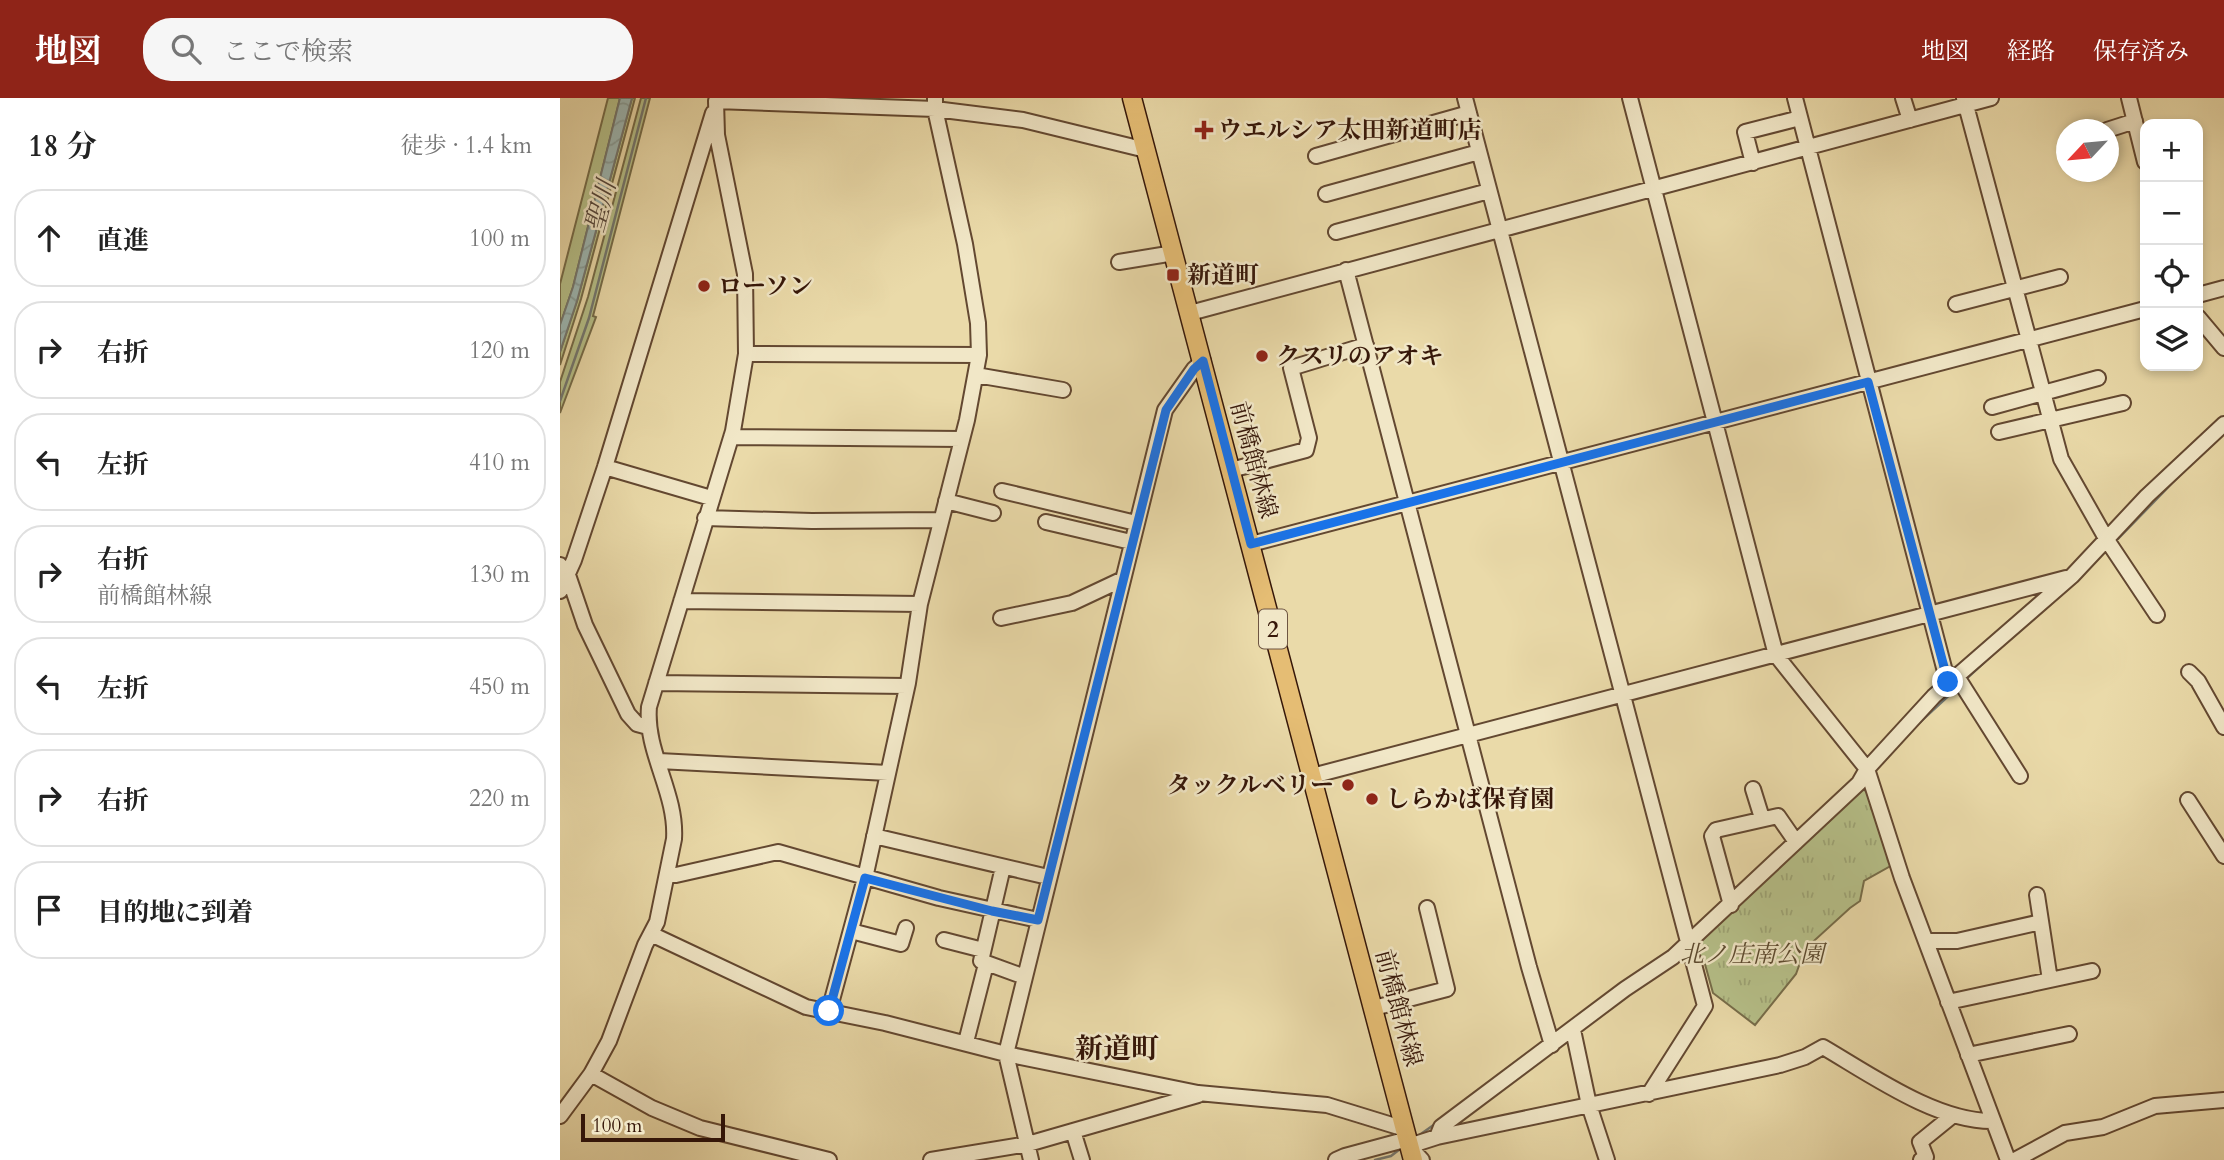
<!DOCTYPE html>
<html lang="ja">
<head>
<meta charset="utf-8">
<style>
  :root { --surface:#fff; --page:#f6f6f6; --text:#222; --muted:#767676; --line:#e0e0e0; --accent:#8f2418 }
  body { margin:0; font-family:Cardo,"Noto Serif JP",serif; background:var(--page); color:var(--text) }
  .controls { position:absolute; right:21px; top:21px; display:grid; overflow:hidden; border-radius:14px; box-shadow:0 4px 10px #0003 }
  .controls button { width:63px; height:63px; display:grid; place-items:center; padding:0; border:0; border-bottom:2px solid var(--line); background:var(--surface); color:var(--text); font:35px sans-serif }
  .compass { position:absolute; left:1496px; top:21px; width:63px; height:63px; border-radius:50%; background:var(--surface); box-shadow:0 4px 10px #0003; rotate:244deg }
  .scale { position:absolute; left:21px; bottom:18px; width:144px; box-sizing:border-box; padding-left:7px; border:4px solid #361709; border-top:0; font-size:19px; line-height:24px; white-space:nowrap; color:#361709; -webkit-text-stroke:5px #f1e7c7; paint-order:stroke }
  .stop { position:absolute; width:21px; height:21px; margin:-16px; border:5px solid #1a73e8; border-radius:50%; background:#fff }
  .stop.end { background:#1a73e8; border-color:#fff; box-shadow:0 2px 7px #0008 }
  .list { margin:0; padding:0; list-style:none }
  h2 { display:flex; justify-content:space-between; align-items:center; height:91px; margin:0; padding:0 28px; font-size:30px }
  h2 small { font-size:23px; font-weight:400; color:var(--muted) }
  .list li { display:grid; grid-template-columns:46px 1fr auto; gap:21px; align-items:center; box-sizing:border-box; height:98px; margin:0 14px 14px; padding:0 14px; border:2px solid var(--line); border-radius:28px }
  .list b { display:block; font-size:26px; white-space:nowrap }
  .list p { margin:0; font-size:23px; white-space:nowrap; color:var(--muted) }
  .list em { font-size:23px; font-style:normal; color:var(--muted) }
  .icon { flex:none; width:38px; height:38px; fill:none; stroke:currentColor; stroke-width:2; stroke-linecap:round; stroke-linejoin:round }
  .map { position:relative; flex:none; width:1664px; height:1062px; overflow:hidden }
  header { display:flex; align-items:center; gap:42px; box-sizing:border-box; height:98px; padding:0 35px; background:var(--accent); color:#fff }
  header strong { font-size:33px }
  nav { display:flex; gap:38px; margin-inline-start:auto; font-size:24px }
  .search { width:490px; height:63px; background:var(--page); display:flex; align-items:center; gap:18px; box-sizing:border-box; padding:0 24px; border-radius:28px; color:var(--muted); font-size:26px }
  main { display:flex }
  aside { flex:1; background:var(--surface) }
  .map>svg:first-child { display:block }
  .grass { fill:#b6c089; stroke:#766c49; stroke-width:2 }
  .park { fill:url(#park-tufts); stroke:#766c49; stroke-width:2 }
  .water { fill:url(#water-waves); stroke:#747870; stroke-width:2 }
  .lines { fill:none; stroke-linecap:round; stroke-linejoin:round }
  .stream { stroke:#747870; stroke-width:2.5 }
  .minor-casing { stroke:#634831; stroke-width:18 }
  .major-casing { stroke:#361709; stroke-width:21 }
  .minor { stroke:#f1e7c7; stroke-width:14 }
  .major { stroke:#e5bd74; stroke-width:18 }
  .route { stroke:#1a73e8; stroke-width:9 }
  .poi-dot { fill:#8f2418; stroke:#f1e7c7; stroke-width:2.5 }
  .labels { text-anchor:middle; stroke-width:5; stroke-linejoin:round; paint-order:stroke }
  .shield { fill:#f1e7c7; stroke:#6e5542; stroke-width:2 }
  .shield-label { font-size:23px; font-weight:bold; fill:#361709 }
  .poi-label { font-size:24px; font-weight:bold; fill:#361709; stroke:#f1e7c7; text-anchor:start }
  .street-label { font-size:24px; fill:#361709; stroke:#f1e7c7 }
  .park-label { font-size:24px; font-style:italic; fill:#5c4a2f; stroke:#f1e7c7 }
  .water-label { font-size:26px; font-style:italic; fill:#55473c; stroke:#f1e7c7 }
  .quarter-label { font-size:28px; font-weight:bold; fill:#361709; stroke:#f1e7c7 }
</style>
</head>
<body>
<header>
<strong>地図</strong>
<div class="search"><svg class="icon" aria-label="search" viewBox="0 0 24 24"><circle cx="10" cy="10" r="6"/><path d="M15 15l6 6"/></svg>ここで検索</div>
<nav><a>地図</a><a>経路</a><a>保存済み</a></nav>
</header>
<main>
<aside>
<h2>18 分<small>徒歩 · 1.4 km</small></h2>
<ul class="list">
<li><svg class="icon" aria-label="ahead" viewBox="0 0 24 24"><path d="M12 20V5M6 11l6-6 6 6"/></svg><div><b>直進</b></div><em>100 m</em></li>
<li><svg class="icon" aria-label="right" viewBox="0 0 24 24"><path d="M7 20v-9h11M14 6l5 5-5 5"/></svg><div><b>右折</b></div><em>120 m</em></li>
<li><svg class="icon" aria-label="left" viewBox="0 0 24 24"><path d="M17 20v-9H6M10 6l-5 5 5 5"/></svg><div><b>左折</b></div><em>410 m</em></li>
<li><svg class="icon" aria-label="right" viewBox="0 0 24 24"><path d="M7 20v-9h11M14 6l5 5-5 5"/></svg><div><b>右折</b><p>前橋館林線</p></div><em>130 m</em></li>
<li><svg class="icon" aria-label="left" viewBox="0 0 24 24"><path d="M17 20v-9H6M10 6l-5 5 5 5"/></svg><div><b>左折</b></div><em>450 m</em></li>
<li><svg class="icon" aria-label="right" viewBox="0 0 24 24"><path d="M7 20v-9h11M14 6l5 5-5 5"/></svg><div><b>右折</b></div><em>220 m</em></li>
<li><svg class="icon" aria-label="arrive" viewBox="0 0 24 24"><path d="M6 21V4h12l-3 4 3 4H6"/></svg><div><b>目的地に到着</b></div></li>
</ul>
</aside>
<div class="map">
<svg width="1664" height="1062" viewBox="0 0 1664 1062">
  <defs>
    <pattern id="park-tufts" width="24" height="20" patternUnits="userSpaceOnUse" patternTransform="scale(1.75)"><rect width="24" height="20" fill="#b6c089"/><path d="M3 7l-1-3M5 7V3M7 7l1-3M15 17l-1-3M17 17v-4M19 17l1-3" fill="none" stroke="#9da475"/></pattern>
    <pattern id="water-waves" width="16" height="10" patternUnits="userSpaceOnUse" patternTransform="scale(1.75)"><rect width="16" height="10" fill="#9db8b4"/><path d="M0 5q4-4 8 0t8 0" fill="none" stroke="#889d99"/></pattern>
  </defs>
  <rect width="100%" height="100%" fill="#eadaa9"/>
  <filter id="stains"><feTurbulence type="fractalNoise" baseFrequency=".00286" numOctaves="4"/><feColorMatrix values="0 0 0 0 .2 0 0 0 0 .09 0 0 0 0 .02 0 0 0 .5 -.17"/></filter>
  <radialGradient id="worn" r=".72"><stop offset=".6" stop-color="#630" stop-opacity="0"/><stop offset="1" stop-color="#630" stop-opacity=".3"/></radialGradient>
  <!-- grass -->
  <path class="grass" d="M 48,0 L 60,0 L 13,189 L 0,227 L 0,186 Z
    M 72,0 L 75,0 L 21,201 L 0,267 L 0,254 L 17,203 Z
    M 81,0 L 90,0 L 33,218 L 36,219 L 0,315 L 0,284 L 28,199 Z"/>
  <!-- park -->
  <path class="park" d="M 1299,691 L 1308,693 L 1334,766 L 1304,783 L 1300,803 L 1290,810 L 1245,851 L 1236,876 L 1195,927 L 1153,895 L 1143,859 L 1134,856 L 1133,846 Z"/>
  <!-- water -->
  <path class="water" d="M 60,0 L 72,0 L 17,203 L 0,254 L 0,227 L 13,189 Z"/>
  <g class="lines">
    <!-- stream -->
    <path class="stream" d="M 0,303 L 29,220 L 86,0
      M 1554,445 L 1618,379
      M 1405,582 L 1454,537
      M 1359,625 L 1398,589
      M 858,1038 L 875,1026
      M 815,1062 L 831,1058 L 844,1048"/>
    <!-- minor casing -->
    <g class="minor-casing">
      <path id="minor" d="M 905,0 L 1145,908 L 1089,996
        M 1070,0 L 1216,557 L 1307,671 L 1342,780 L 1448,1062
        M 1235,0 L 1388,585
        M 1343,0 L 1350,22
        M 1404,0 L 1501,361 L 1547,442 L 1597,517
        M 1569,0 L 1585,64
        M 1547,32 L 1575,23
        M 756,58 L 909,15
        M 1193,65 L 1185,34 L 1240,20
        M 766,96 L 919,54
        M 776,134 L 929,93
        M 559,164 L 614,155
        M 786,172 L 969,869 L 992,947
        M 1638,197 L 1664,190
        M 1396,206 L 1500,179
        M 630,215 L 1431,0
        M 1638,219 L 1664,250
        M 186,256 L 419,257
        M 416,277 L 503,292
        M 1432,309 L 1538,280
        M 1439,334 L 1563,305
        M 171,339 L 402,341
        M 45,369 L 151,400
        M 671,372 L 746,352 L 749,340 L 731,270 L 806,247
        M 442,393 L 576,425
        M 386,403 L 433,415
        M 145,420 L 252,423 L 381,422
        M 486,424 L 571,444
        M 691,446 L 1585,211
        M 0,467 L 8,477 L 25,527 L 68,616 L 77,626 L 88,629
        M 0,493 L 14,462 L 45,369 L 153,15
        M 121,503 L 360,506
        M 441,520 L 512,505 L 563,481
        M 1629,574 L 1638,583 L 1664,629
        M 1396,577 L 1460,678
        M 96,585 L 347,588
        M 99,663 L 328,675
        M 752,678 L 1506,480
        M 1193,691 L 1202,720
        M 1628,702 L 1664,758
        M 314,738 L 488,779
        M 443,769 L 421,863 L 465,879
        M 108,777 L 116,777 L 218,754 L 379,800 L 478,822
        M 1477,797 L 1490,882
        M 1171,807 L 1152,738 L 1156,732 L 1218,718 L 1236,744
        M 291,833 L 341,846 L 346,830
        M 91,836 L 246,909 L 325,925 L 446,956 L 638,995 L 767,1007 L 845,1031
        M 384,842 L 423,852
        M 1366,843 L 1397,843 L 1481,824
        M 1388,904 L 1532,873
        M 814,910 L 887,891 L 867,810
        M 269,913 L 305,780 L 348,585 L 360,506 L 407,322 L 419,257 L 418,225 L 405,146 L 375,11 L 375,0
        M 1013,932 L 1029,1007 L 1047,1062
        M 406,944 L 426,866
        M 1408,957 L 1509,936
        M 31,976 L 92,1010 L 140,1030 L 269,1062
        M 0,1018 L 31,976 L 49,943 L 85,847 L 97,824 L 114,741 C 117,695 85,654 89,609 L 173,333 L 186,256 L 185,176 L 157,37 L 156,3 L 375,11 L 463,22 L 586,52
        M 513,1033 L 522,1062
        M 877,1039 L 881,1029 L 1065,891 L 1113,859 L 1299,685 L 1307,671 L 1374,598 L 1512,478 L 1587,398 L 1664,326
        M 371,1062 L 468,1046 L 638,997
        M 471,1062 L 446,956 L 605,312 L 634,271 L 643,263
        M 776,1062 L 785,1058 L 848,1041
        M 862,1062 L 849,1048 L 877,1039 L 1220,967 L 1245,959 L 1263,949 C 1311,977 1377,1024 1433,1023
        M 1361,1062 L 1366,1059 L 1360,1044 L 1392,1018
        M 1455,1062 L 1505,1035 L 1543,1029 L 1595,1008 L 1664,1002"/>
    </g>
    <!-- major casing -->
    <g class="major-casing">
      <path id="major" d="M 572,0 L 853,1062"/>
    </g>
    <!-- minor -->
    <use href="#minor" class="minor"/>
    <!-- major -->
    <use href="#major" class="major"/>
  </g>
  <g class="lines">
    <!-- route -->
    <path class="route" d="M 269,913 L 305,780 L 432,813 L 478,822 L 606,312 L 634,271 L 643,263 L 691,446 L 1308,284 L 1388,584"/>
  </g>
  <!-- markers -->
  <g class="poi-dot">
    <path d="M640.5 21.5h7v7h7v7h-7v7h-7v-7h-7v-7h7z"/>
    <rect x="606" y="170" width="14" height="14" rx="3.5"/>
    <circle cx="144" cy="188" r="7"/>
    <circle cx="702" cy="258" r="7"/>
    <circle cx="788" cy="687" r="7"/>
    <circle cx="812" cy="701" r="7"/>
  </g>
  <g class="labels">
    <!-- shield labels -->
    <rect class="shield" x="699" y="511.5" width="28" height="39" rx="5"/>
    <g class="shield-label">
      <text x="713" y="539">2</text>
    </g>
    <!-- poi labels -->
    <g class="poi-label">
      <text x="658" y="40">ウエルシア太田新道町店</text>
      <text x="627" y="185">新道町</text>
      <text x="158" y="196">ローソン</text>
      <text x="716" y="266">クスリのアオキ</text>
      <text x="774" y="695" text-anchor="end">タックルベリー</text>
      <text x="826" y="709">しらかば保育園</text>
    </g>
    <!-- street labels -->
    <g class="street-label">
      <text transform="translate(694 362) rotate(75)" y="8">前橋館林線</text>
      <text transform="translate(839 910) rotate(75)" y="8">前橋館林線</text>
    </g>
    <!-- park labels -->
    <g class="park-label">
      <text x="1192" y="864">北ノ庄南公園</text>
    </g>
    <!-- water labels -->
    <g class="water-label">
      <text transform="translate(40 108) rotate(-75)" y="9">聖川</text>
    </g>
    <!-- quarter labels -->
    <g class="quarter-label">
      <text x="557" y="960">新道町</text>
    </g>
  </g>
  <rect width="100%" height="100%" filter="url(#stains)"/>
  <rect width="100%" height="100%" fill="url(#worn)"/>
</svg>
<div class="controls">
<button>+</button>
<button>−</button>
<button><svg class="icon" aria-label="locate" viewBox="0 0 24 24"><circle cx="12" cy="12" r="6"/><path d="M12 2v4M12 18v4M2 12h4M18 12h4"/></svg></button>
<button><svg class="icon" aria-label="layers" viewBox="0 0 24 24"><path d="M12 4l9 5-9 5-9-5zM3 14l9 5 9-5"/></svg></button>
</div>
<svg class="compass" viewBox="-18 -18 36 36"><path d="M0-13l5 13h-10z" fill="#e53935"/><path d="M0 13l5-13h-10z" fill="#767676"/></svg>
<div class="scale">100 m</div>
<div class="stop" style="left:269px;top:913px"></div>
<div class="stop end" style="left:1388px;top:584px"></div>
</div>
</main>
</body>
</html>
